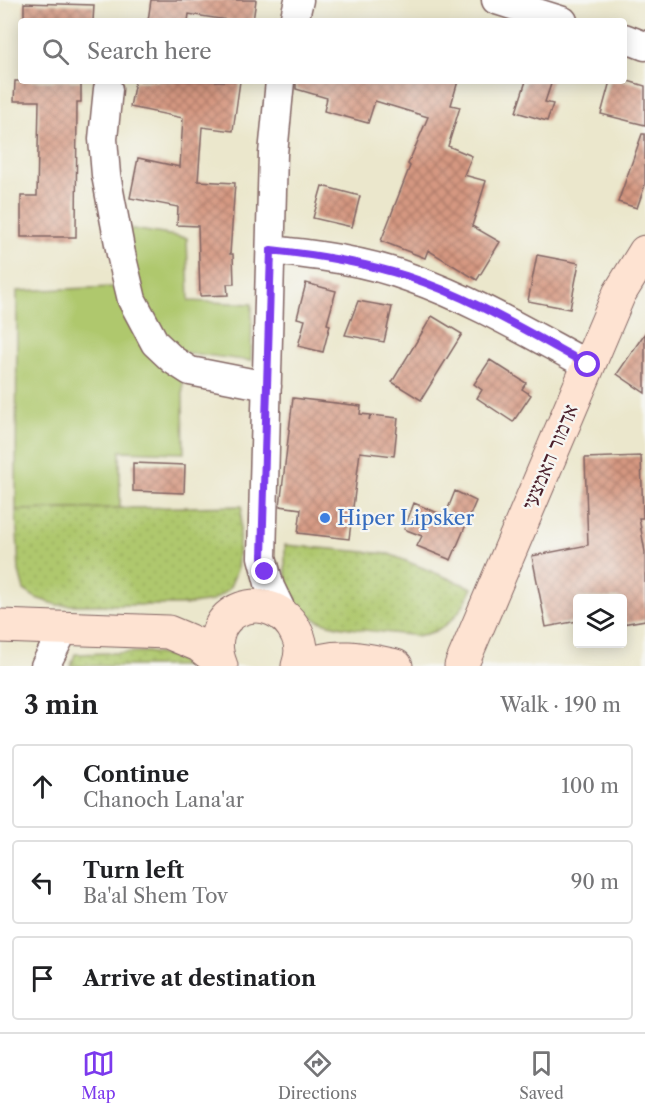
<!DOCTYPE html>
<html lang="en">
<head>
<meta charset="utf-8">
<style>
  :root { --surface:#fff; --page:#f2f2f2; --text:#202124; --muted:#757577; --line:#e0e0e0; --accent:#7c3aed }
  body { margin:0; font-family:"Libre Caslon Text","Frank Ruhl Libre",serif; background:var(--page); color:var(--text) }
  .controls { position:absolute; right:18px; bottom:18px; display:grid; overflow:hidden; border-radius:6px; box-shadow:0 3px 15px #0003 }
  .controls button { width:54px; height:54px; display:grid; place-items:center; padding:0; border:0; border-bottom:2px solid var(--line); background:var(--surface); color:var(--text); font:30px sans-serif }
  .stop { position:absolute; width:18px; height:18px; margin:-14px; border:4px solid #7c3aed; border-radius:50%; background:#fff }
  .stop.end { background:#7c3aed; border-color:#fff; box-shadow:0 2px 6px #0008 }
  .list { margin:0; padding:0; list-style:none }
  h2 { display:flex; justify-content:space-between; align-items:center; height:78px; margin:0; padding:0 24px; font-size:26px }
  h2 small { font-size:20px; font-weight:400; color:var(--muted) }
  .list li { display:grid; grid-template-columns:39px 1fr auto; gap:18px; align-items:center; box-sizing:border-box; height:84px; margin:0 12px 12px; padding:0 12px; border:2px solid var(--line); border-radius:6px }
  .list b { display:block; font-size:22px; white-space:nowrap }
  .list p { margin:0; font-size:20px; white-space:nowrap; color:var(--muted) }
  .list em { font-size:20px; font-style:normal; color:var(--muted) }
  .icon { flex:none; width:33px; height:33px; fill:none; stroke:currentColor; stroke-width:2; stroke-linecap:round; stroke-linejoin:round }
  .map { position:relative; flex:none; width:645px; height:666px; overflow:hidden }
  .search { position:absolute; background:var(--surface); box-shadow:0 3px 15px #0003; left:18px; right:18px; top:18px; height:66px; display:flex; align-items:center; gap:15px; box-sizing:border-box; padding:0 21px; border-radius:6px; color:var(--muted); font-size:22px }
  .sheet { height:366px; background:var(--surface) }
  nav { display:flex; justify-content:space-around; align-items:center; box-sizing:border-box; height:84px; border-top:2px solid var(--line); background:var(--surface); font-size:16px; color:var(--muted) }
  nav a { display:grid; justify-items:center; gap:3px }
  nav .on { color:var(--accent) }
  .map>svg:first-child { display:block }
  .green { fill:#afc86d; stroke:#7c744c; stroke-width:1.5 }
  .park { fill:url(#park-dots); stroke:#7c744c; stroke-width:1.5 }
  .building { fill:url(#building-cross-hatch) }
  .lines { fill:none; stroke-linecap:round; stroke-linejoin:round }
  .street-casing { stroke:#826563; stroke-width:31 }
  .secondary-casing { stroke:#826563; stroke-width:35 }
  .street { stroke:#fff; stroke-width:28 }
  .secondary { stroke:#fee3d2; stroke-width:33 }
  .route { stroke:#7c3aed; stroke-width:8 }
  .shop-dot { fill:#3f7fe0; stroke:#f6f6f2; stroke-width:2 }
  .labels { text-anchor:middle; stroke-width:4.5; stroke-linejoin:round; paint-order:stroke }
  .street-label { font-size:21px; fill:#4a1f2b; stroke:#f6f6f2 }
  .shop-label { font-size:21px; fill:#366cbe; stroke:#f6f6f2; text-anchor:start }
</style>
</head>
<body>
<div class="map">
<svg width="645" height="666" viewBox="0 0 645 666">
  <defs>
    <pattern id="park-dots" width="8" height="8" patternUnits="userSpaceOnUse" patternTransform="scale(1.5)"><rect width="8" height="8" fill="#afc86d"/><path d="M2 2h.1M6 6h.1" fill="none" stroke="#98ab5f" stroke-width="1.8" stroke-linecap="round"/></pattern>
    <pattern id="building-cross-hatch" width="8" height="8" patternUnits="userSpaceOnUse" patternTransform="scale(1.5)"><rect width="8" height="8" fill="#d59881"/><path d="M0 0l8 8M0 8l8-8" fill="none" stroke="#af7b6a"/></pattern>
  </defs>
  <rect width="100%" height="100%" fill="#f6f6f2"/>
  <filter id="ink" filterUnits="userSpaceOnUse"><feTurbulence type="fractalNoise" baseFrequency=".0167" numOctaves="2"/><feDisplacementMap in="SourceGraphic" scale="12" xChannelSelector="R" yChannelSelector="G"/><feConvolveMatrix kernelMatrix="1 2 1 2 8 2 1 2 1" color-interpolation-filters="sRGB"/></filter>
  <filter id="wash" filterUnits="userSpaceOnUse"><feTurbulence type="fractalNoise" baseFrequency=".008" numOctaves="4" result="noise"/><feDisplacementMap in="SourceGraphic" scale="24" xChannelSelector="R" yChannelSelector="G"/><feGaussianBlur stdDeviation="1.35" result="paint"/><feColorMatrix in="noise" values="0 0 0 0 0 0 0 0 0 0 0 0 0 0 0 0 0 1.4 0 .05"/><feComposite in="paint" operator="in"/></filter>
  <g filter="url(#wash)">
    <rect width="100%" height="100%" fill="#ebe7cc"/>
    <!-- green -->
    <path class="green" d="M 127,228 L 187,238 L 189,301 L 252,304 L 251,361 L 182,352 L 184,453 L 120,451 L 120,508 L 16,510 L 17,291 L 137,286 Z"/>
    <!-- park -->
    <path class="park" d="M 242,506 L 237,570 L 229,589 L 212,601 L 185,605 L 57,605 L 36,598 L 24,590 L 19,572 L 16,510 Z
      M 285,545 L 389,554 L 472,588 C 461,614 445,633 416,636 C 390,632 337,630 315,619 C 303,613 293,599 289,587 C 284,574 285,559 285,545 Z
      M 147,652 L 170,656 L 191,666 L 71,666 L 75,654 Z"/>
    <g id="blocks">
      <!-- building -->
      <path class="building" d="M 151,0 L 256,0 L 253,21 L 233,21 L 189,14 L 188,21 L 148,21 Z
        M 24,3 L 94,5 L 93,21 L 24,21 Z
        M 15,81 L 81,81 L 81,102 L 77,102 L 76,237 L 21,237 L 21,196 L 37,196 L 39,101 L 14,101 Z
        M 135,81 L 240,81 L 233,131 L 202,127 L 198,181 L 235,183 L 230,254 L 233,254 L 234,284 L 227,284 L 228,295 L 200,296 L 198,226 L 177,225 L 178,207 L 130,198 L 138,158 L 180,167 L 183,118 L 130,107 Z
        M 296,81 L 458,81 L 451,105 L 460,107 L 448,146 L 472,156 L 464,175 L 486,181 L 472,226 L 500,242 L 477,280 L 428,250 L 425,258 L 381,241 L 410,166 L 408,164 L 428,117 L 375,101 L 368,123 L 324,111 L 327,98 L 296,89 Z
        M 526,81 L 552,81 L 545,102 L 553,104 L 547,121 L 516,112 Z
        M 610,81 L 628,81 L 645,86 L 645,125 L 601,114 Z
        M 642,134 L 645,134 L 645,185 L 637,208 L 618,202 Z
        M 322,186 L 360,196 L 352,227 L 313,218 Z
        M 537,255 L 579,263 L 570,309 L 528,301 Z
        M 306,283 L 336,291 L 327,324 L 330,325 L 323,352 L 298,346 L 305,320 L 297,318 Z
        M 358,301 L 392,307 L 384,342 L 345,335 Z
        M 432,316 L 462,334 L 421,400 L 392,382 Z
        M 645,333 L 645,393 L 617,374 Z
        M 490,360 L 526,383 L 522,389 L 531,395 L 513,422 L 477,398 L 482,390 L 474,384 Z
        M 293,398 L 361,406 L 360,414 L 370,415 L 369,420 L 371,415 L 398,418 L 394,456 L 360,452 L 349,539 L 298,533 L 301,509 L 280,506 Z
        M 641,456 L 643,518 L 639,518 L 645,552 L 645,620 L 622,624 L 622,598 L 578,598 L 578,621 L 546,627 L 532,556 L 588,545 L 585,458 Z
        M 133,463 L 185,465 L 184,493 L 133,491 Z
        M 455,491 L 476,501 L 451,560 L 417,546 L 422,536 L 404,529 L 414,503 L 445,516 Z"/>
    </g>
  </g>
  <g filter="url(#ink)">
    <use href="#blocks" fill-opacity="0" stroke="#826563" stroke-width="1.5"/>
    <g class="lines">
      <!-- street casing -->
      <g class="street-casing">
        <path id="street" d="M 496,0 L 563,21
          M 294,21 L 299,0
          M 624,38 L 645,46
          M 280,81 L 273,154 L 262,557 L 270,587 L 285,618
          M 108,89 L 103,139 L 106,175 L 121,254 L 132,300 L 155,343 L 173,360 L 190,371 L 267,386
          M 271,250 C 318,255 366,261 411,278 C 473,300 530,334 588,365
          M 45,666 L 65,627"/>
      </g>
      <!-- secondary casing -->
      <g class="secondary-casing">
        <path id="secondary" d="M 0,626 L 168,632 L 199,645 L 219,661
          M 221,666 C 197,607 274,583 297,634 C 302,644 302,655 298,666
          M 305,666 C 336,652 364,659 396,666
          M 461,666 L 619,294 L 645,252"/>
      </g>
      <!-- street -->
      <use href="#street" class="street"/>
      <!-- secondary -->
      <use href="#secondary" class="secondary"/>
    </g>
  </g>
  <g class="lines" filter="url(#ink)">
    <!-- route -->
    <path class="route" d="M 265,572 L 262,557 L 271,250 C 317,255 362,262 406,276 C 471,297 529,333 588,365"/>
  </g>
  <!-- markers -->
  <circle class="shop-dot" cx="325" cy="518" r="6"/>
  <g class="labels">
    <!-- street labels -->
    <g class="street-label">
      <text transform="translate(550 457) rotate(-67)" y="7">אדמור האמצעי</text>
    </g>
    <!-- shop labels -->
    <g class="shop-label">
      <text x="337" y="525">Hiper Lipsker</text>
    </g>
  </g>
</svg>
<div class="controls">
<button><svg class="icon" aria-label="layers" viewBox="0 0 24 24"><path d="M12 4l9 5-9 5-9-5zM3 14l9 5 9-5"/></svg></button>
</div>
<div class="stop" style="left:588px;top:365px"></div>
<div class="stop end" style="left:265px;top:572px"></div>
<div class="search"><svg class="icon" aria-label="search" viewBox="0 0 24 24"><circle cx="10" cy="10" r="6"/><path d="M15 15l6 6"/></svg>Search here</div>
</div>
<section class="sheet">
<h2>3 min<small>Walk · 190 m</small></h2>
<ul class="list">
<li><svg class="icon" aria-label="ahead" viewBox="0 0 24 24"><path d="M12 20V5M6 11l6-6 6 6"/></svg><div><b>Continue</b><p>Chanoch Lana'ar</p></div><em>100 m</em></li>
<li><svg class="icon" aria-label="left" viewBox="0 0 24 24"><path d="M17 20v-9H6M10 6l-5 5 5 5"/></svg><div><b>Turn left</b><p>Ba'al Shem Tov</p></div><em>90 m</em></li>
<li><svg class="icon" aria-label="arrive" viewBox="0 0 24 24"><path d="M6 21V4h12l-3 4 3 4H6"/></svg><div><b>Arrive at destination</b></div></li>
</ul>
</section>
<nav>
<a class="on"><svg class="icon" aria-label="map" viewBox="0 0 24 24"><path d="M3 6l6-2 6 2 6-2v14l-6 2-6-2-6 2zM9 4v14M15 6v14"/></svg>Map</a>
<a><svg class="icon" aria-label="directions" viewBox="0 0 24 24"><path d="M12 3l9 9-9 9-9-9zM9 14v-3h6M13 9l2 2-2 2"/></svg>Directions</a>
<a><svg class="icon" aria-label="saved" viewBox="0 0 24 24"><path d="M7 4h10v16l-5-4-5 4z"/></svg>Saved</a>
</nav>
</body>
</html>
